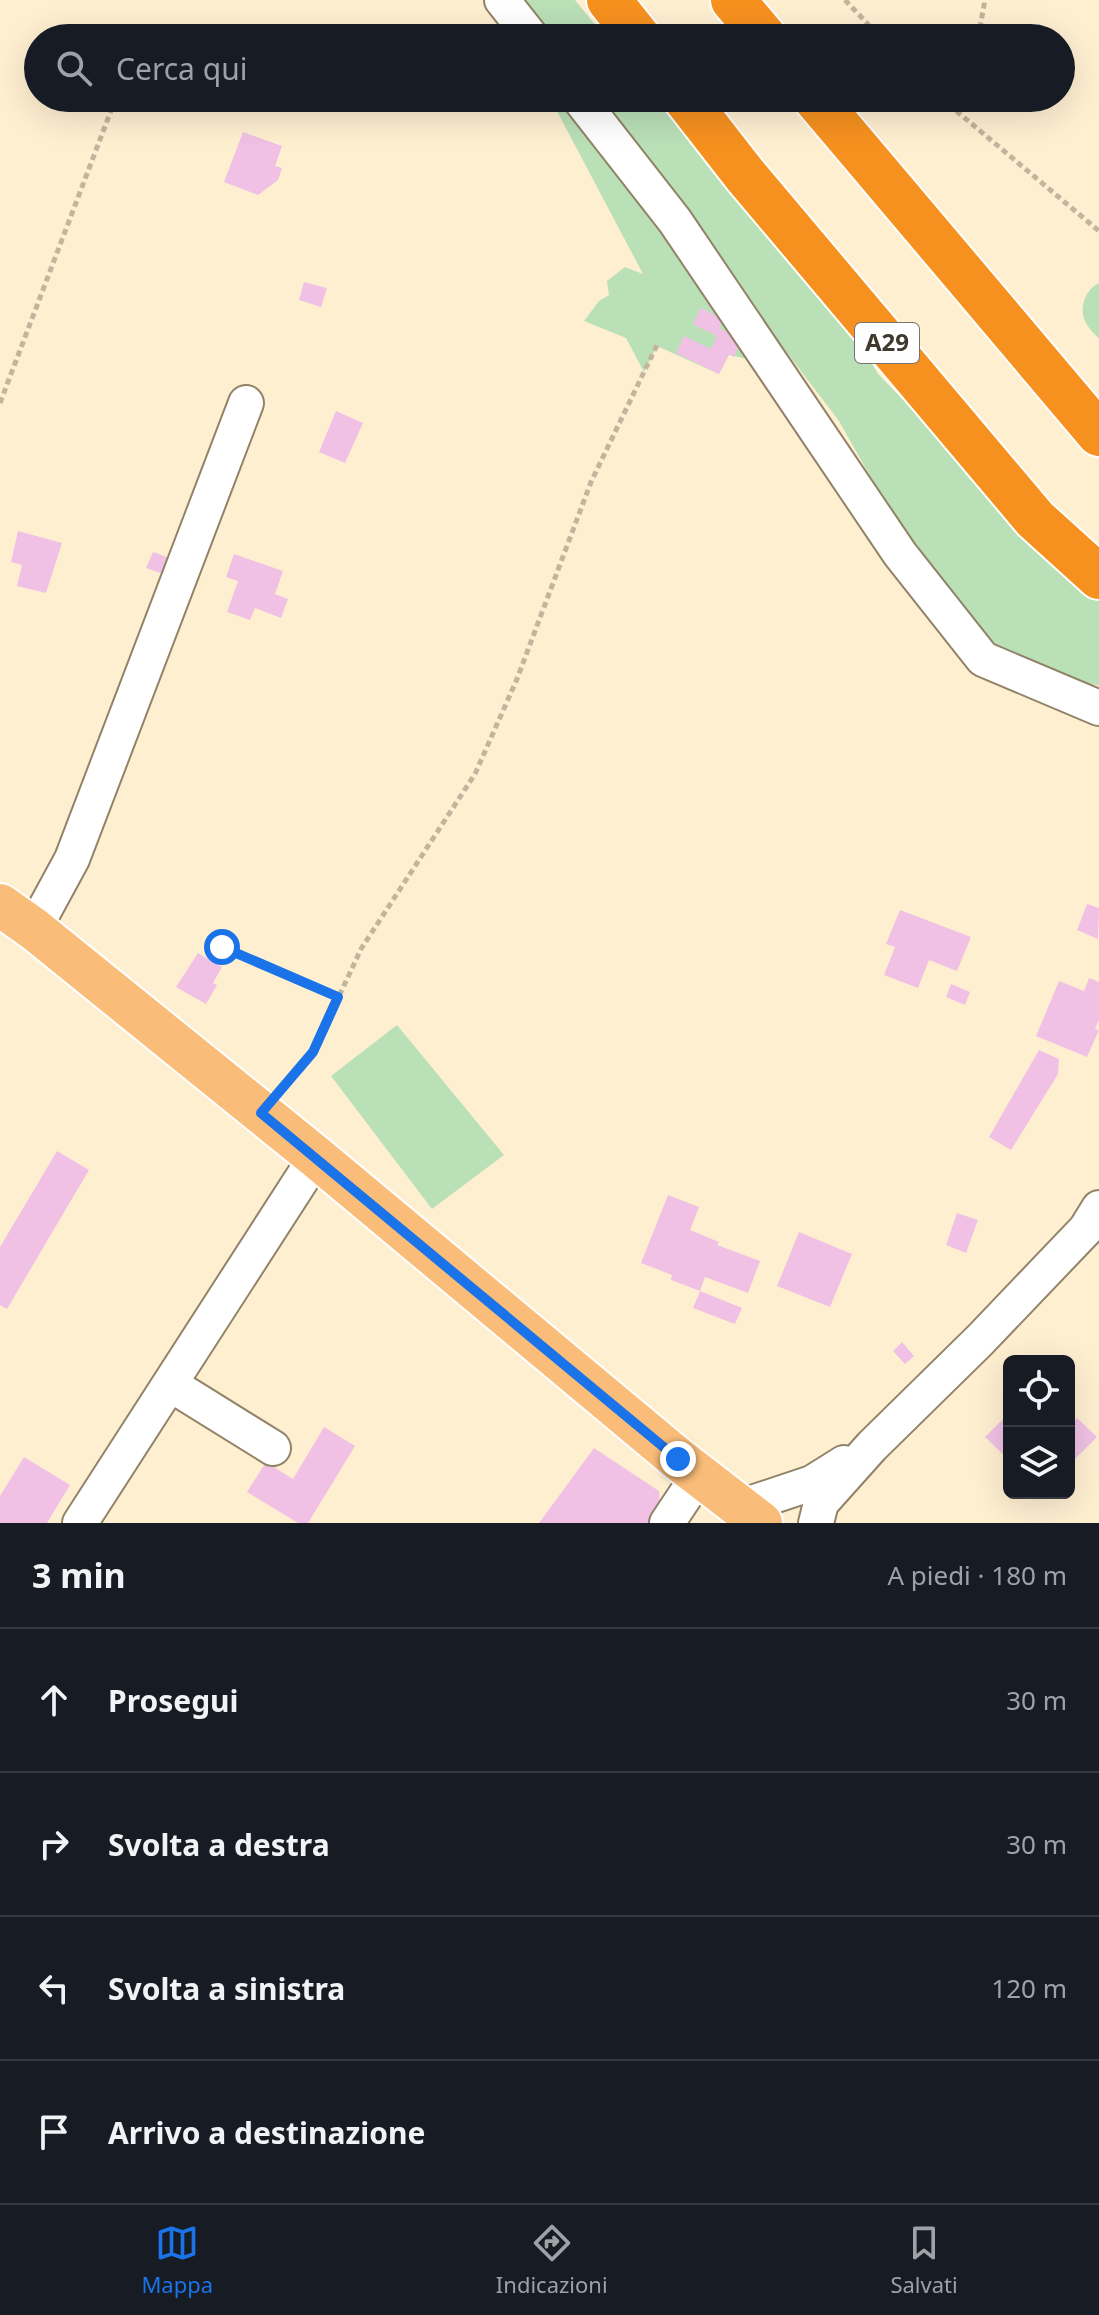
<!DOCTYPE html>
<html lang="it">
<head>
<meta charset="utf-8">
<style>
  :root { --surface:#171b24; --page:#20242c; --text:#f1f3f6; --muted:#9ea1a6; --line:#363941; --accent:#1a73e8 }
  body { margin:0; font-family:"Noto Sans",sans-serif; background:var(--page); color:var(--text) }
  .controls { position:absolute; right:24px; bottom:24px; display:grid; overflow:hidden; border-radius:12px; box-shadow:0 8px 32px #0002 }
  .controls button { width:72px; height:72px; display:grid; place-items:center; padding:0; border:0; border-bottom:2px solid var(--line); background:var(--surface); color:var(--text); font:40px sans-serif }
  .stop { position:absolute; width:24px; height:24px; margin:-18px; border:6px solid #1a73e8; border-radius:50%; background:#fff }
  .stop.end { background:#1a73e8; border-color:#fff; box-shadow:0 2px 8px #0008 }
  .list { margin:0; padding:0; list-style:none }
  h2 { display:flex; justify-content:space-between; align-items:center; height:104px; margin:0; padding:0 32px; font-size:34px }
  h2 small { font-size:26px; font-weight:400; color:var(--muted) }
  .list li { display:grid; grid-template-columns:52px 1fr auto; gap:24px; align-items:center; box-sizing:border-box; height:144px; padding:0 32px; border-top:2px solid var(--line) }
  .list b { display:block; font-size:30px; white-space:nowrap }
  .list em { font-size:26px; font-style:normal; color:var(--muted) }
  .icon { flex:none; width:44px; height:44px; fill:none; stroke:currentColor; stroke-width:2; stroke-linecap:round; stroke-linejoin:round }
  .map { position:relative; flex:none; width:1099px; height:1523px; overflow:hidden }
  .search { position:absolute; background:var(--surface); box-shadow:0 8px 32px #0002; left:24px; right:24px; top:24px; height:88px; display:flex; align-items:center; gap:20px; box-sizing:border-box; padding:0 28px; border-radius:44px; color:var(--muted); font-size:30px }
  .sheet { height:680px; background:var(--surface) }
  nav { display:flex; justify-content:space-around; align-items:center; box-sizing:border-box; height:112px; border-top:2px solid var(--line); background:var(--surface); font-size:22px; color:var(--muted) }
  nav a { display:grid; justify-items:center; gap:4px }
  nav .on { color:var(--accent) }
  .map>svg:first-child { display:block }
  .green { fill:#bae0b8 }
  .building { fill:#f0c1e4 }
  .lines { fill:none; stroke-linecap:round; stroke-linejoin:round }
  .minor-casing { stroke:#928368; stroke-width:38 }
  .major-casing { stroke:#fff; stroke-width:46 }
  .highway-casing { stroke:#fff; stroke-width:48 }
  .path { stroke:#c2b59d; stroke-width:5; stroke-dasharray:6 4; stroke-linecap:butt }
  .minor { stroke:#fff; stroke-width:34 }
  .major { stroke:#fabd79; stroke-width:42 }
  .highway { stroke:#f6911f; stroke-width:44 }
  .route { stroke:#1a73e8; stroke-width:10 }
  .labels { text-anchor:middle; stroke-width:7; stroke-linejoin:round; paint-order:stroke }
  .shield { fill:#fefefe; stroke:#78746c; stroke-width:2 }
  .shield-label { font-size:24px; font-weight:bold; fill:#3f392d }
</style>
</head>
<body>
<div class="map">
<svg width="1099" height="1523" viewBox="0 0 1099 1523">
  <rect width="100%" height="100%" fill="#ffefd1"/>
  <!-- green -->
  <path class="green" d="M 516,0 L 575,0 L 606,38 L 546,38 Z
    M 550,98 L 566,98 L 706,287 L 748,359 L 729,355 L 719,374 L 657,346 L 644,372 L 626,338 L 584,321 L 599,301 L 609,295 L 607,281 L 625,267 L 643,274 Z
    M 593,98 L 655,98 L 869,359 L 878,374 L 1068,570 L 1099,567 L 1099,685 L 1070,683 L 980,640 L 892,515 L 839,421 Z
    M 1099,283 L 1099,339 C 1095,334 1089,329 1086,323 C 1078,310 1085,289 1099,283 Z
    M 397,1025 L 504,1155 L 432,1209 L 331,1076 Z"/>
  <!-- building -->
  <path class="building" d="M 243,132 L 282,146 L 275,166 L 282,168 L 278,180 L 258,195 L 224,182 Z
    M 304,282 L 327,288 L 321,307 L 299,300 Z
    M 701,308 L 723,319 L 719,328 L 742,339 L 734,357 L 729,354 L 719,374 L 676,353 L 684,336 L 711,349 L 717,336 L 693,324 Z
    M 336,411 L 363,423 L 345,463 L 319,452 Z
    M 18,531 L 62,543 L 46,593 L 17,586 L 22,565 L 11,562 Z
    M 153,552 L 169,558 L 163,574 L 146,568 Z
    M 234,554 L 283,571 L 275,594 L 288,599 L 281,618 L 255,608 L 250,620 L 227,612 L 238,581 L 226,577 Z
    M 1087,904 L 1099,908 L 1098,939 L 1077,930 Z
    M 900,910 L 971,937 L 957,971 L 929,960 L 918,988 L 884,975 L 895,947 L 886,944 Z
    M 198,953 L 222,967 L 213,983 L 217,985 L 206,1004 L 176,987 Z
    M 1089,978 L 1099,982 L 1099,1020 L 1095,1029 L 1099,1030 L 1087,1057 L 1036,1036 L 1059,981 L 1084,991 Z
    M 951,984 L 970,992 L 965,1005 L 946,997 Z
    M 1039,1050 L 1059,1059 L 1058,1074 L 1011,1150 L 989,1137 Z
    M 57,1151 L 89,1170 L 7,1309 L 0,1305 L 0,1247 Z
    M 668,1195 L 699,1207 L 690,1230 L 719,1242 L 717,1245 L 760,1261 L 748,1293 L 705,1277 L 700,1291 L 671,1280 L 672,1275 L 641,1263 Z
    M 957,1213 L 978,1220 L 966,1253 L 946,1245 Z
    M 799,1232 L 852,1254 L 830,1307 L 777,1286 Z
    M 700,1291 L 742,1308 L 735,1324 L 693,1308 Z
    M 902,1342 L 914,1356 L 905,1364 L 893,1351 Z
    M 1009,1413 L 1009,1460 L 985,1437 Z
    M 1077,1418 L 1097,1437 L 1069,1465 L 1069,1425 Z
    M 324,1427 L 355,1446 L 308,1523 L 298,1523 L 247,1492 L 266,1462 L 293,1479 Z
    M 594,1448 L 659,1491 L 661,1518 L 657,1523 L 539,1523 Z
    M 24,1457 L 70,1485 L 47,1523 L 0,1523 L 0,1496 Z"/>
  <g class="lines">
    <!-- minor casing -->
    <g class="minor-casing">
      <path id="minor" d="M 502,0 L 532,38
        M 579,98 L 675,221 L 900,554 L 983,659 L 1099,708
        M 34,929 L 72,859 L 246,403
        M 170,1384 L 273,1448
        M 740,1507 L 812,1483 L 844,1463
        M 80,1523 L 316,1157
        M 667,1523 L 699,1475
        M 816,1523 L 821,1503 L 872,1446 L 980,1340 L 1086,1229 L 1099,1208"/>
    </g>
    <!-- major casing -->
    <g class="major-casing">
      <path id="major" d="M 0,905 L 34,929 L 316,1157 L 678,1459 L 761,1523"/>
    </g>
    <!-- highway casing -->
    <g class="highway-casing">
      <path id="highway" d="M 609,0 L 639,38
        M 733,0 L 765,38
        M 685,98 L 745,175 L 1035,519 L 1099,577
        M 815,98 L 1099,434"/>
    </g>
    <!-- path -->
    <path class="path" d="M 845,0 L 881,38
      M 978,38 L 985,0
      M 941,98 L 1099,231
      M 0,403 L 115,100
      M 222,947 L 338,997
      M 282,1088 L 313,1052 L 361,949 L 475,774 L 517,679 L 591,482 L 657,345"/>
    <!-- minor -->
    <use href="#minor" class="minor"/>
    <!-- major -->
    <use href="#major" class="major"/>
    <!-- highway -->
    <use href="#highway" class="highway"/>
  </g>
  <g class="lines">
    <!-- route -->
    <path class="route" d="M 222,947 L 338,997 L 313,1052 L 261,1113 L 678,1459"/>
  </g>
  <g class="labels">
    <!-- shield labels -->
    <rect class="shield" x="855" y="323" width="64" height="40" rx="6"/>
    <g class="shield-label">
      <text x="887" y="351">A29</text>
    </g>
  </g>
</svg>
<div class="controls">
<button><svg class="icon" aria-label="locate" viewBox="0 0 24 24"><circle cx="12" cy="12" r="6"/><path d="M12 2v4M12 18v4M2 12h4M18 12h4"/></svg></button>
<button><svg class="icon" aria-label="layers" viewBox="0 0 24 24"><path d="M12 4l9 5-9 5-9-5zM3 14l9 5 9-5"/></svg></button>
</div>
<div class="stop" style="left:222px;top:947px"></div>
<div class="stop end" style="left:678px;top:1459px"></div>
<div class="search"><svg class="icon" aria-label="search" viewBox="0 0 24 24"><circle cx="10" cy="10" r="6"/><path d="M15 15l6 6"/></svg>Cerca qui</div>
</div>
<section class="sheet">
<h2>3 min<small>A piedi · 180 m</small></h2>
<ul class="list">
<li><svg class="icon" aria-label="ahead" viewBox="0 0 24 24"><path d="M12 20V5M6 11l6-6 6 6"/></svg><div><b>Prosegui</b></div><em>30 m</em></li>
<li><svg class="icon" aria-label="right" viewBox="0 0 24 24"><path d="M7 20v-9h11M14 6l5 5-5 5"/></svg><div><b>Svolta a destra</b></div><em>30 m</em></li>
<li><svg class="icon" aria-label="left" viewBox="0 0 24 24"><path d="M17 20v-9H6M10 6l-5 5 5 5"/></svg><div><b>Svolta a sinistra</b></div><em>120 m</em></li>
<li><svg class="icon" aria-label="arrive" viewBox="0 0 24 24"><path d="M6 21V4h12l-3 4 3 4H6"/></svg><div><b>Arrivo a destinazione</b></div></li>
</ul>
</section>
<nav>
<a class="on"><svg class="icon" aria-label="map" viewBox="0 0 24 24"><path d="M3 6l6-2 6 2 6-2v14l-6 2-6-2-6 2zM9 4v14M15 6v14"/></svg>Mappa</a>
<a><svg class="icon" aria-label="directions" viewBox="0 0 24 24"><path d="M12 3l9 9-9 9-9-9zM9 14v-3h6M13 9l2 2-2 2"/></svg>Indicazioni</a>
<a><svg class="icon" aria-label="saved" viewBox="0 0 24 24"><path d="M7 4h10v16l-5-4-5 4z"/></svg>Salvati</a>
</nav>
</body>
</html>
